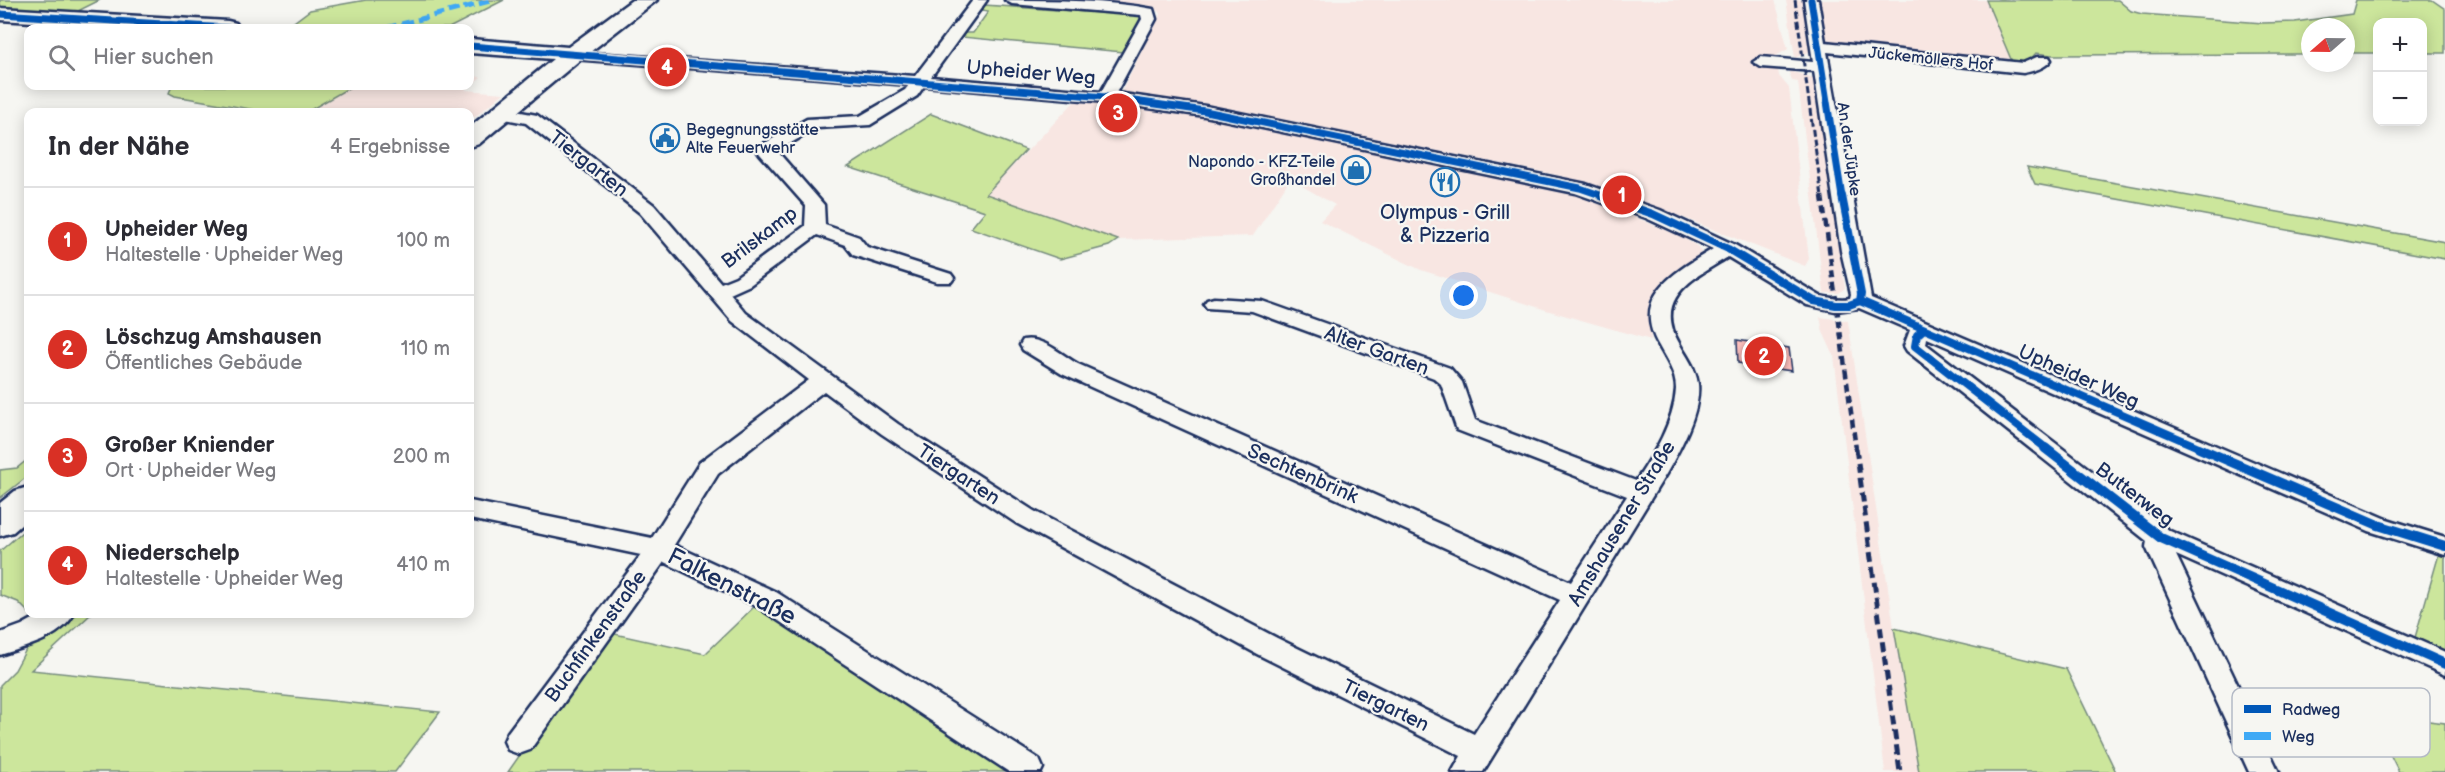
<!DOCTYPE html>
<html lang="de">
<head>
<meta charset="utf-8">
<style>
  :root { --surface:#fff; --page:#f2f2f3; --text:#2b2b33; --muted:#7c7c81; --line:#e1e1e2; --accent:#d93025 }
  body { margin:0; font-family:"Balsamiq Sans",sans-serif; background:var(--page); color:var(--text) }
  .controls { position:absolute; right:18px; top:18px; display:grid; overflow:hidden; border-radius:12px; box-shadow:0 3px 15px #0003 }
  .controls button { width:54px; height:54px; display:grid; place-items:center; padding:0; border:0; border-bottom:2px solid var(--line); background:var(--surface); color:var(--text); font:30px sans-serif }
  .compass { position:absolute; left:2301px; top:18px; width:54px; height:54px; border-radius:50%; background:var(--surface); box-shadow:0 3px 15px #0003; rotate:250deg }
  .you { position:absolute; left:1464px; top:296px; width:21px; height:21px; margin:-15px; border:4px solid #fff; border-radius:50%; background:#1a73e8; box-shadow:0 0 0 9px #1a73e833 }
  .badge { display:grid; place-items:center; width:39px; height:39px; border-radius:50%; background:var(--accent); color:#fff; font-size:20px; font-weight:700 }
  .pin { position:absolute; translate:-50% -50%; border:3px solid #fff; box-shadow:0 2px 6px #0006 }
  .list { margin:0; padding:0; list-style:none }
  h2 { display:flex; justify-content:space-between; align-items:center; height:78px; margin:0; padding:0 24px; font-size:26px }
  h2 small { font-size:20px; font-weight:400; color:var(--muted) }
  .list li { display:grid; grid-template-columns:39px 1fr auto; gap:18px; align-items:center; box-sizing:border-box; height:108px; padding:0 24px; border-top:2px solid var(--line) }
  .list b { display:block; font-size:22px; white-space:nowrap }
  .list p { margin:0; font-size:20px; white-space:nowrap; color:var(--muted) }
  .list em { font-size:20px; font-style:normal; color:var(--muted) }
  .icon { flex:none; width:33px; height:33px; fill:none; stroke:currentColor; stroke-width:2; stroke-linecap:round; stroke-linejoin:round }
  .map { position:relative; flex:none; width:2445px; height:772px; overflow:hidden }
  .search { position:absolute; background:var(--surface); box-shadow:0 3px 15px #0003; left:24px; top:24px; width:450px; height:66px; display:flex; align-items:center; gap:15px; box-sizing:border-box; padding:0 21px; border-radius:12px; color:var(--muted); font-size:22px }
  .panel { position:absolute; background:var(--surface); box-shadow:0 3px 15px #0003; left:24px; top:108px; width:450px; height:510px; border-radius:12px }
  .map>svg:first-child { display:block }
  .built { fill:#f8e6e2 }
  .green { fill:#cce69c; stroke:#748a7d; stroke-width:1.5 }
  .building { fill:#fdc0bd; stroke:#1b2f5e; stroke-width:1.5 }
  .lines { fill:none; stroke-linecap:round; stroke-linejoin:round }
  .street-casing { stroke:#1b2f5e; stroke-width:5 }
  .secondary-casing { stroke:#1b2f5e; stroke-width:5 }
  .street { fill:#f6f6f2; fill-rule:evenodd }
  .secondary { fill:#f6f6f2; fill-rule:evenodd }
  .rail-far2 { stroke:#1b2f5e; stroke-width:3; stroke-dasharray:7 3; stroke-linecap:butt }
  .rail-far1 { stroke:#1b2f5e; stroke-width:4.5; stroke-dasharray:8 4.5; stroke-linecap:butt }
  .rail { stroke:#1b2f5e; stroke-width:5; stroke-dasharray:10 5; stroke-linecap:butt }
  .quiet { stroke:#3fa9f5; stroke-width:5; stroke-dasharray:11 5; stroke-linecap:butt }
  .cycleway-far2-casing { stroke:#f6f6f2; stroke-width:10 }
  .cycleway-far1-casing { stroke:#f6f6f2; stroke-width:12 }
  .cycleway-casing { stroke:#f6f6f2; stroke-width:14 }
  .cycleway-far2 { stroke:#0057b8; stroke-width:7 }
  .cycleway-far1 { stroke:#0057b8; stroke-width:8 }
  .cycleway { stroke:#0057b8; stroke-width:10 }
  .labels { text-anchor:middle; stroke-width:4.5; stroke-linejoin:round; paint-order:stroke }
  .far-street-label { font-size:16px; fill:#1b2f5e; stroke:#f6f6f2 }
  .far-poi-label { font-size:16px; fill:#1b2f5e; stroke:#f6f6f2; text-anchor:start }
  .street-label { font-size:20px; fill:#1b2f5e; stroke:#f6f6f2 }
  .poi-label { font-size:20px; fill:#1b2f5e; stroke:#f6f6f2 }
  .near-street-label { font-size:24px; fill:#1b2f5e; stroke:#f6f6f2 }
  .key { fill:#f6f6f2; stroke:#b4bac6; stroke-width:1.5 }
  .key-label { font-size:16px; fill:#1b2f5e }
</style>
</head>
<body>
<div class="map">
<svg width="2445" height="772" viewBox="0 0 2445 772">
  <rect width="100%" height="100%" fill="#f6f6f2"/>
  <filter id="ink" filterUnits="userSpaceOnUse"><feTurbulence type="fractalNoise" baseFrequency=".0167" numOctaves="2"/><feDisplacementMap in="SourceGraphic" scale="12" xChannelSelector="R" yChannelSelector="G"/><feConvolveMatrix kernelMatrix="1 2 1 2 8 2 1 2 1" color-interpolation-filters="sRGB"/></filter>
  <g filter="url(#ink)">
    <!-- built -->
    <path class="built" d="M 1072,0 L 1775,0 L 1788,49 L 1776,56 L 1779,76 L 1789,88 L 1809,259 L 1805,266 L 1629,196 L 1557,175 L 1255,114 L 1179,100 L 1121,93 L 1160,14 L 1158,11 L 1146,5 Z
      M 1786,0 L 1804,0 L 1811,46 L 1809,52 L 1795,58 Z
      M 1820,0 L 1986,0 L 2013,64 L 1827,44 Z
      M 1789,71 L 1814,78 L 1845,288 L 1839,293 L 1824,293 L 1798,82 L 1792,81 Z
      M 470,76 L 481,77 L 465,90 L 504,93 L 470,121 L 470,112 L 307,112 L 352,86 L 470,86 Z
      M 1076,100 L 1196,116 L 1561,191 L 1601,203 L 1680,236 L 1697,246 L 1701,252 L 1699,257 L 1665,285 L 1651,299 L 1649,317 L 1651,340 L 1546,310 L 1421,270 L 1320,221 L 1335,205 L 1290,179 L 1253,236 L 1118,240 L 986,194 Z
      M 1820,317 L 1848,321 L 1894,628 L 1919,772 L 1885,772 L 1834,356 L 1823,332 Z"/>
    <!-- green -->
    <path class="green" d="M 0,0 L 100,0 L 72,14 L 0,10 Z
      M 366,0 L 504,0 L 449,28 L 286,28 L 310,10 Z
      M 1986,0 L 2118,0 L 2131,11 L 2142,14 L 2263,23 L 2295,22 L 2352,14 L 2356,0 L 2432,0 L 2445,9 L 2445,53 L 2423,53 L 2422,22 L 2378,22 L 2377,53 L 2346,53 L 2346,27 L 2310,27 L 2310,54 L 2051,55 L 2036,53 L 2028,62 L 2013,64 Z
      M 984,5 L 1116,14 L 1119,9 L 1141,14 L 1144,19 L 1123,52 L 961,37 L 964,33 L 973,33 L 988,12 L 981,11 Z
      M 172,86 L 352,86 L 307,112 L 268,112 L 175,96 L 169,93 Z
      M 931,114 L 1026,150 L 986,194 L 1118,240 L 1109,246 L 1060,259 L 971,228 L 985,211 L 848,167 Z
      M 2027,167 L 2445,242 L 2445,259 L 2035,184 Z
      M 28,459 L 28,476 L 0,498 L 0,470 L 17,468 Z
      M 28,527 L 28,612 L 18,602 L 0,595 L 0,551 Z
      M 2439,554 L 2445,555 L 2445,655 L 2414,641 Z
      M 755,606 L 1010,768 L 1006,772 L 508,772 L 606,632 L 705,654 Z
      M 74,614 L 91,614 L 31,670 L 440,712 L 395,772 L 0,772 L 0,685 L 15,670 L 30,642 L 64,623 Z
      M 1894,628 L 2066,669 L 2116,772 L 1919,772 Z
      M 2370,714 L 2445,723 L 2445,772 L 2399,772 Z"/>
    <!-- building -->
    <path class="building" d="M 1737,340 L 1789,348 L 1792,371 L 1738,363 Z"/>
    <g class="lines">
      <!-- street casing -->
      <g class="street-casing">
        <path id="street" d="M 973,0 L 987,0 L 931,77 L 1101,92 L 1142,19 L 1141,15 L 1012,4 L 1005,0 C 1053,0 1107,0 1153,9 L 1156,19 L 1116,93 L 1205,106 L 1586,184 L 1660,210 L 1735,245 L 1820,296 C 1830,298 1840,300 1850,298 L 1851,294 L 1841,251 L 1814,71 L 1761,67 L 1753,62 L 1761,57 L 1813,62 L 1804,0 L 1818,0 L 1825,42 L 2023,63 L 2037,57 L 2049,57 L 2051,60 C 2044,69 2033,71 2023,73 L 1827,52 L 1871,298 L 2387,519 L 2445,537 L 2445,555 L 2369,531 L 1927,338 L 1926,344 L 2170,531 L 2445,652 L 2445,675 L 2176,555 L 2279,772 L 2249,772 L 2146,547 L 2147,541 L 1907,351 L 1904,346 L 1910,330 L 1859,308 L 1836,311 L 1807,305 L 1728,257 C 1694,278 1653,297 1679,343 C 1686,356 1696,368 1698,384 C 1701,412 1679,451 1666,474 L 1483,772 L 1452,772 L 1461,756 L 1257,654 L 1016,523 L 882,434 L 824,391 L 718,474 L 674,545 L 776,592 L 1039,759 L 1043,768 L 1041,772 L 1009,772 L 756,606 L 664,562 L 530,750 L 519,754 L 508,750 L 504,741 L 508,732 L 641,555 L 470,519 L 470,501 L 652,538 L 700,462 L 809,380 L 732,321 L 640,213 L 526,123 L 494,117 L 492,113 L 500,108 L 537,115 L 654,205 L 721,283 L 736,277 L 805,226 L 806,206 L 760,154 L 757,150 L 760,146 L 807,119 L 860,116 L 905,90 L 909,85 L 573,59 L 565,54 L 567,51 L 915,76 ZM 924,86 L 1106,102 L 1205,116 L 1575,193 L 1646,218 L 1713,249 C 1675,272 1630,296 1659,346 C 1666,359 1676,373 1676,389 C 1674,422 1654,454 1636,481 L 1475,420 L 1462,382 L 1450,368 L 1262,301 L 1214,298 L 1207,300 L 1204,304 L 1207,308 L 1252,311 L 1434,378 L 1441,384 L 1457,430 L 1627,496 L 1571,582 L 1078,364 C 1062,355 1042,336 1023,340 L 1020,345 L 1023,350 L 1062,374 L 1560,600 L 1474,734 L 1277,638 L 1034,511 L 898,424 L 746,313 L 730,294 L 750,285 L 817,235 L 845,245 L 853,255 L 937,282 L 951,282 L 954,278 L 951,274 L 867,247 L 859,237 L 825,225 L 824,205 L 777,151 L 817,128 L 870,125 L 917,96 Z
          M 42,614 L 74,614 C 60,639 25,647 0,655 L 0,633 L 22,625 Z"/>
      </g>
      <!-- secondary casing -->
      <g class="secondary-casing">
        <path id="secondary" d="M 632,0 L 657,0 L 581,59 L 479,144 L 470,147 L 470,127 L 553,59 L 470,53 L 470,39 L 568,47 Z
          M 0,8 L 228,21 L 236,23 L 239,28 L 129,28 L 0,20 Z
          M 28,487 L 28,519 L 13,532 L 0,536 L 0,503 L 15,491 Z"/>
      </g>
      <!-- street -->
      <use href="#street" class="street"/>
      <!-- secondary -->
      <use href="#secondary" class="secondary"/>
      <!-- rail-far2 -->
      <path class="rail-far2" d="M 1795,0 L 1822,197"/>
      <!-- rail-far1 -->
      <path class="rail-far1" d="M 1822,196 L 1856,449"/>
      <!-- rail -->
      <path class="rail" d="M 1856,448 L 1900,772"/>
      <!-- quiet -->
      <path class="quiet" d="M 386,28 L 494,0"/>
      <!-- cycleway-far2 casing -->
      <g class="cycleway-far2-casing">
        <path id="cycleway-far2" d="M 1811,0 L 1842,197
          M 0,14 L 228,28
          M 470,46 L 1106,97 L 1205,111 L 1580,188 L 1606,197"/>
      </g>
      <!-- cycleway-far1 casing -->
      <g class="cycleway-far1-casing">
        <path id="cycleway-far1" d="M 1601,196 L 1653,214 L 1728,249 L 1814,301 L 1836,305 L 1849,305 L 1860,301 L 2203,449
          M 1842,196 L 1861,294 L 1860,301
          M 1924,329 L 1917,335 L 1915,346 L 2047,449"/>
      </g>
      <!-- cycleway casing -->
      <g class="cycleway-casing">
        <path id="cycleway" d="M 2045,448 L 2161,538 L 2445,664
          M 2199,448 L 2378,525 L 2445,546"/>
      </g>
      <!-- cycleway-far2 -->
      <use href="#cycleway-far2" class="cycleway-far2"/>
      <!-- cycleway-far1 -->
      <use href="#cycleway-far1" class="cycleway-far1"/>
      <!-- cycleway -->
      <use href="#cycleway" class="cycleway"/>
    </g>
  </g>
  <!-- icons -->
  <defs>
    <g id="civic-ring" transform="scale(1.5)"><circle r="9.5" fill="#f6f6f2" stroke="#1f6fb2" stroke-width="1.5"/><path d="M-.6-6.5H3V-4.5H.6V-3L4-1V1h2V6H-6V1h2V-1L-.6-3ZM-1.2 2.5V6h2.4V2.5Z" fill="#1f6fb2"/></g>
    <g id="shop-ring" transform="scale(1.5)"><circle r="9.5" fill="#f6f6f2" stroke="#1f6fb2" stroke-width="1.5"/><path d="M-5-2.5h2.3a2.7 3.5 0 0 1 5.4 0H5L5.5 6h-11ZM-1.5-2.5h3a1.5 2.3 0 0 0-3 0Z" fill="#1f6fb2"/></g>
    <g id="restaurant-ring" transform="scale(1.5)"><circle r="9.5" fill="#f6f6f2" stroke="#1f6fb2" stroke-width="1.5"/><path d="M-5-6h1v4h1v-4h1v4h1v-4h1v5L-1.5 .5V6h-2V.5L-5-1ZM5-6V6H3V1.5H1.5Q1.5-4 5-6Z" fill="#1f6fb2"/></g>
  </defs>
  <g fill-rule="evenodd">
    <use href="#civic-ring" x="665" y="138"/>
    <use href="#shop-ring" x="1356" y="170"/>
    <use href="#restaurant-ring" x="1445" y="182"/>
  </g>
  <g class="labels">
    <!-- far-street labels -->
    <g class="far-street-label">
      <text transform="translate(1931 58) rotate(6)" y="6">Jückemöllers Hof</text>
      <text transform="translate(1850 149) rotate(82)" y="6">An der Jüpke</text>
    </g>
    <!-- far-poi labels -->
    <g class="far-poi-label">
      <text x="686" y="135">Begegnungsstätte<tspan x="686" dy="18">Alte Feuerwehr</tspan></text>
      <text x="1335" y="167" text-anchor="end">Napondo - KFZ-Teile<tspan x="1335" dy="18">Großhandel</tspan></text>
    </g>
    <!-- street labels -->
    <g class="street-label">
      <text transform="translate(1031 72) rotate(5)" y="7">Upheider Weg</text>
      <text transform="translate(589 163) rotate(38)" y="7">Tiergarten</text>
      <text transform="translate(759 237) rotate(-37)" y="7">Brilskamp</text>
      <text transform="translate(1377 350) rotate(20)" y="7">Alter Garten</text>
      <text transform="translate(2079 376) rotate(24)" y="7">Upheider Weg</text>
      <text transform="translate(1303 473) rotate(24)" y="7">Sechtenbrink</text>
      <text transform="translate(959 474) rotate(33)" y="7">Tiergarten</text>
      <text transform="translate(2135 494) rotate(37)" y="7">Butterweg</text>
      <text transform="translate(1621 523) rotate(-59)" y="7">Amshausener Straße</text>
      <text transform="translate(595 636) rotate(-54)" y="7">Buchfinkenstraße</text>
      <text transform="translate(1386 705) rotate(26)" y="7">Tiergarten</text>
    </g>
    <!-- poi labels -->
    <g class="poi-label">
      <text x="1445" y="219">Olympus - Grill<tspan x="1445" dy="23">&amp; Pizzeria</tspan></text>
    </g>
    <!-- near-street labels -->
    <g class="near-street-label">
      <text transform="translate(732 586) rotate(27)" y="8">Falkenstraße</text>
    </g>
  </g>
  <!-- legend -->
  <rect x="2232" y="688" width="198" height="69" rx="9" class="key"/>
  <rect x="2244" y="705" width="27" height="8" fill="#0057b8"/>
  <rect x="2244" y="732" width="27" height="8" fill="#3fa9f5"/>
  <g class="key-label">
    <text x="2282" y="715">Radweg</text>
    <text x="2282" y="742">Weg</text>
  </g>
</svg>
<div class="controls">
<button>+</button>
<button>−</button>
</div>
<svg class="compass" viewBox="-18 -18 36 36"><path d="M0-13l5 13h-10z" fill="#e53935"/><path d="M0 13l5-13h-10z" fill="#7c7c81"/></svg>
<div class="you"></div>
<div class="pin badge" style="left:1622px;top:195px">1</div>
<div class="pin badge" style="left:1764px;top:356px">2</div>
<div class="pin badge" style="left:1118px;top:113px">3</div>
<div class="pin badge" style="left:667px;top:67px">4</div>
<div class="search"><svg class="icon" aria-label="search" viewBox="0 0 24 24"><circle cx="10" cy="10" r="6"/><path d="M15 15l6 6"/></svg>Hier suchen</div>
<section class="panel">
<h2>In der Nähe<small>4 Ergebnisse</small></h2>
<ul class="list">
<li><span class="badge">1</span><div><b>Upheider Weg</b><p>Haltestelle · Upheider Weg</p></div><em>100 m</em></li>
<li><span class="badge">2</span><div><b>Löschzug Amshausen</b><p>Öffentliches Gebäude</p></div><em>110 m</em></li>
<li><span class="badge">3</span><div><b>Großer Kniender</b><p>Ort · Upheider Weg</p></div><em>200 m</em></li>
<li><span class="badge">4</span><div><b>Niederschelp</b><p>Haltestelle · Upheider Weg</p></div><em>410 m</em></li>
</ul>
</section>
</div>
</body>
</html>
